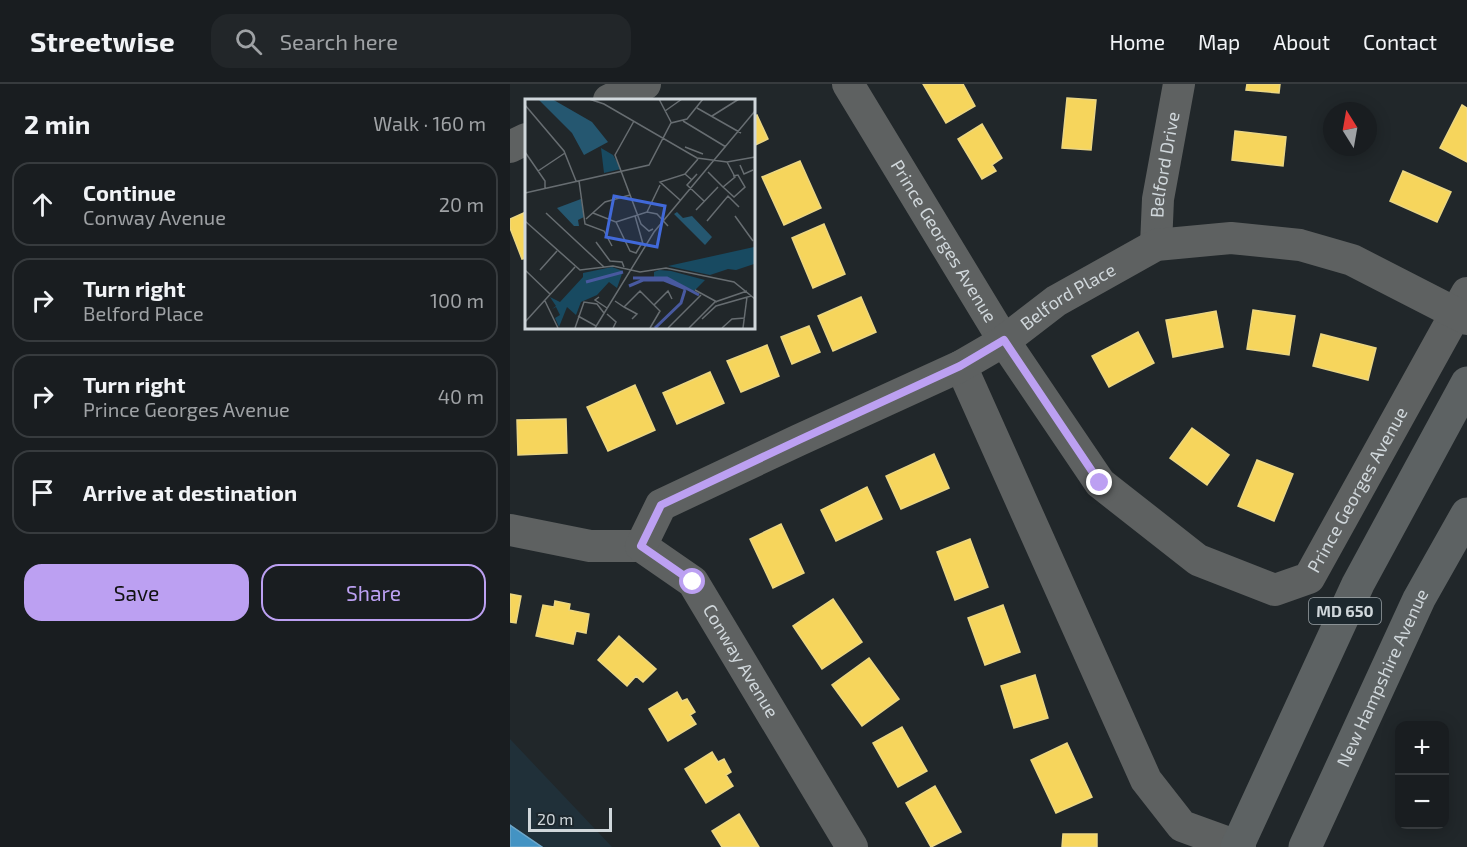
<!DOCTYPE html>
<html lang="en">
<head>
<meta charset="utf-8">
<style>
  :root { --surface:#191d20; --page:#222629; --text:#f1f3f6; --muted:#9fa2a5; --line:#373b3e; --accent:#bca0f2 }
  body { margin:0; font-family:"Exo 2",sans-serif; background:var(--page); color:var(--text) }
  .controls { position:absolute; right:18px; bottom:18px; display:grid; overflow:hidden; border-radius:12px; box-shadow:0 3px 15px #0003 }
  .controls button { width:54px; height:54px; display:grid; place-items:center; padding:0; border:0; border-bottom:2px solid var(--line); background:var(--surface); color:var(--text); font:30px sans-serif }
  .compass { position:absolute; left:813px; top:18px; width:54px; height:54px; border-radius:50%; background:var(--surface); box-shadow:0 3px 15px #0003; rotate:349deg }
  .scale { position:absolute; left:18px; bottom:15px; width:84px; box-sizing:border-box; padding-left:6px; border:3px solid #d0d7db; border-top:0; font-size:16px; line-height:21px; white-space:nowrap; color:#d0d7db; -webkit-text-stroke:4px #1d282e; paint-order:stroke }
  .stop { position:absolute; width:18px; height:18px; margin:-14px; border:4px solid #bca0f2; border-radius:50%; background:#fff }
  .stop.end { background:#bca0f2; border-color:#fff; box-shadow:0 2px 6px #0008 }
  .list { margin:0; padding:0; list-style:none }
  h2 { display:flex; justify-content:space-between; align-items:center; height:78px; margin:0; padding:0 24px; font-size:26px }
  h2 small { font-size:20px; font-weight:400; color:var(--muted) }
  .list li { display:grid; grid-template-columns:39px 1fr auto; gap:18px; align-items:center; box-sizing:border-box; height:84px; margin:0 12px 12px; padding:0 12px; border:2px solid var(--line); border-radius:18px }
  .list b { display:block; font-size:22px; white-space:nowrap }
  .list p { margin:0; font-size:20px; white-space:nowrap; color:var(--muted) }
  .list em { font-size:20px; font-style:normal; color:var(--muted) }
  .actions { display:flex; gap:12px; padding:18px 24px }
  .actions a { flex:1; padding:14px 0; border:2px solid var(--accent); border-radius:18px; text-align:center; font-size:21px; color:var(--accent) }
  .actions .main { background:var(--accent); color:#111 }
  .icon { flex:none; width:33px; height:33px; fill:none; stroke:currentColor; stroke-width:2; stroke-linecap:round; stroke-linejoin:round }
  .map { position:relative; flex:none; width:957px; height:763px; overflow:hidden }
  header { display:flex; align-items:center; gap:36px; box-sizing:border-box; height:84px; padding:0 30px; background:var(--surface); border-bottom:2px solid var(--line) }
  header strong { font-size:28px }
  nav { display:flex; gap:33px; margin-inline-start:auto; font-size:21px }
  .search { width:420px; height:54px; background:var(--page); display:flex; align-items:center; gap:15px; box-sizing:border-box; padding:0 21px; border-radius:18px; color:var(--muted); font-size:22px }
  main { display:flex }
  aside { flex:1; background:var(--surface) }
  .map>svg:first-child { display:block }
  .built { fill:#203039 }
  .homes { fill:#f6d55c; stroke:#ebd682; stroke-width:1.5 }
  .schools { fill:#4393c3; stroke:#6da7ca; stroke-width:1.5 }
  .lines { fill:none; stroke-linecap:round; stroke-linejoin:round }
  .minor { stroke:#5e6161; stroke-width:32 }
  .primary { stroke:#5d6263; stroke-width:33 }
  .route { stroke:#bca0f2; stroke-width:8 }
  .labels { text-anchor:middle; stroke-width:6; stroke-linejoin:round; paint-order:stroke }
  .shield { fill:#1d282e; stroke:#9aa2a7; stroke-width:1.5 }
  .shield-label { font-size:16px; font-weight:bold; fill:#d0d7db }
  .street-label { font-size:18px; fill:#d0d7db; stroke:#1d282e }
  .inset-river { fill:none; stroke:#48599f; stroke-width:3 }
  .inset-road { fill:none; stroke:#676d71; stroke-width:1.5 }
  .view { fill:#4169d9; fill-opacity:0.15; stroke:#4169d9; stroke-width:3 }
  .inset-edge { fill:none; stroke:#d0d7db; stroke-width:3 }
</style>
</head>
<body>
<header>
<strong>Streetwise</strong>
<div class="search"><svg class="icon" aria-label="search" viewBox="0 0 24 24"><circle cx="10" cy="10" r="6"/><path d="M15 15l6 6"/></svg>Search here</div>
<nav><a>Home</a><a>Map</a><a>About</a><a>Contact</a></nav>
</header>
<main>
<aside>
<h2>2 min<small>Walk · 160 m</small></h2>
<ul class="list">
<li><svg class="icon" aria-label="ahead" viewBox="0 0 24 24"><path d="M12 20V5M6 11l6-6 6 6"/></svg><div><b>Continue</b><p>Conway Avenue</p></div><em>20 m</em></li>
<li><svg class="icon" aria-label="right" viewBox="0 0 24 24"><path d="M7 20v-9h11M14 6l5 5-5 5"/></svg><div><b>Turn right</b><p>Belford Place</p></div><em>100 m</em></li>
<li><svg class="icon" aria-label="right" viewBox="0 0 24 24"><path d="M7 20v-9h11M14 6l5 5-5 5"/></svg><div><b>Turn right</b><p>Prince Georges Avenue</p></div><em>40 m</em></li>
<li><svg class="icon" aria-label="arrive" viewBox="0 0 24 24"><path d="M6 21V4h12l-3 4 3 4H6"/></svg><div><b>Arrive at destination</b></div></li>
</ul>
<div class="actions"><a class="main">Save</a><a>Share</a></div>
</aside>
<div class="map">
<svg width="957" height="763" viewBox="0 0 957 763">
  <rect width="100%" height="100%" fill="#21272a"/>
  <!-- built -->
  <path class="built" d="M 0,655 L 102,763 L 0,763 Z"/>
  <!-- homes -->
  <path class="homes" d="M 413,0 L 453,0 L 465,22 L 436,39 Z
    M 737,0 L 770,0 L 769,9 L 736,6 Z
    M 557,14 L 586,16 L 581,66 L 552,64 Z
    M 952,21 L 957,24 L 957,78 L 930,64 Z
    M 247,31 L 258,55 L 243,62 L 243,33 Z
    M 472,40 L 492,74 L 482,81 L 486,87 L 472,95 L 448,55 Z
    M 725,47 L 776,53 L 773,82 L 722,76 Z
    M 290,77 L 311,124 L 274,141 L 252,93 Z
    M 893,87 L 941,108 L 927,138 L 880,117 Z
    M 16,128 L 16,174 L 12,175 L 0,144 L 0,135 Z
    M 314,140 L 335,190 L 303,204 L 282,154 Z
    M 351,213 L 366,248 L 323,267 L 308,232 Z
    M 743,226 L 785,232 L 779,271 L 737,265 Z
    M 706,227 L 713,263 L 663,273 L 656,236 Z
    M 299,242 L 310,268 L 282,280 L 271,253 Z
    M 628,248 L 644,279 L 599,303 L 582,272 Z
    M 811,250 L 866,264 L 858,296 L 803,282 Z
    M 257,261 L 269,292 L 231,308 L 217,277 Z
    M 200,288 L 214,319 L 167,340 L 153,309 Z
    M 125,301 L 145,346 L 98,367 L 77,323 Z
    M 56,335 L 57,369 L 8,371 L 7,336 Z
    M 682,344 L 719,371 L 697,401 L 660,374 Z
    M 424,370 L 439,404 L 391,425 L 376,392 Z
    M 747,376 L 783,390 L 764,437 L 728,422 Z
    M 357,403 L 372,435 L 326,457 L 311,426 Z
    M 271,440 L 294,489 L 263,504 L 240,455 Z
    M 460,455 L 478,503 L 445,516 L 427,468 Z
    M 0,510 L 11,512 L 6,539 L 0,538 Z
    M 323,515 L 352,558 L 312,585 L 283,542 Z
    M 45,517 L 60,520 L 59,526 L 79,530 L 76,549 L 66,547 L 63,560 L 26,552 L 33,521 L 44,523 Z
    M 493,521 L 510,568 L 475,581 L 458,534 Z
    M 109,552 L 146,585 L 133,598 L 126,592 L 117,602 L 88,576 Z
    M 359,574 L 389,615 L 352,642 L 322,601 Z
    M 525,591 L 538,634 L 504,644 L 491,602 Z
    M 167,608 L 172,617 L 177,615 L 185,628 L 180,631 L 186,640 L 158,657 L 139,625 Z
    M 392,643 L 417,687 L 388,703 L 363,659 Z
    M 557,659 L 582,713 L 546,729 L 521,676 Z
    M 202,668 L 208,678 L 214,675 L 221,688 L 216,691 L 223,702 L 196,719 L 175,685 Z
    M 425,702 L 451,748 L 421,763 L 396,719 Z
    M 229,730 L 249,763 L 212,763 L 202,747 Z
    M 553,750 L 587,750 L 587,763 L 552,763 Z"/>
  <!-- schools -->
  <path class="schools" d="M 0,741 L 32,763 L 0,763 Z"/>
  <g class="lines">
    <!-- minor -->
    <g class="minor">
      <path id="s1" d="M 338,0 L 494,257 L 590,399 L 688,476 L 765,506 L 799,494 L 957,209"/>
      <path d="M 99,16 L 135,0"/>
      <path d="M 0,63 L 16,55"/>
      <path id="s2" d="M 646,161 L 648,115 L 669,0"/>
      <path d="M 451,282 L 636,696 L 672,742 L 730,763"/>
      <path id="s3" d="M 0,446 L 80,462 L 131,462 L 183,498 L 342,763"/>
      <path id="s4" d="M 131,462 L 151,421 L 289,356 L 451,282 L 494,257 L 546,217 L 646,161 L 721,154 L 790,161 L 842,176 L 957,235"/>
    </g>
    <!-- primary -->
    <g class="primary">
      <path d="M 727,763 L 848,500 L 957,299"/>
      <path id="s5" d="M 795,763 L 909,515 L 957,430"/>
    </g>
  </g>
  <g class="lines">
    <!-- route -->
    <path class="route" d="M 183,498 L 131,462 L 151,421 L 289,356 L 450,282 L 494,256 L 590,399"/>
  </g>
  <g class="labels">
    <!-- shield labels -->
    <rect class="shield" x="799" y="514" width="72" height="26" rx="4.5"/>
    <g class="shield-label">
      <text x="835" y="533">MD 650</text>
    </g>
    <!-- street labels -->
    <g class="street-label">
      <text dy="6" stroke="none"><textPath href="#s2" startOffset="81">Belford Drive</textPath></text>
      <text dy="6" stroke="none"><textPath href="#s1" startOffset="184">Prince Georges Avenue</textPath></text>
      <text dy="6" stroke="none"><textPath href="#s4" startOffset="504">Belford Place</textPath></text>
      <text dy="6" stroke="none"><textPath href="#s1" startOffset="816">Prince Georges Avenue</textPath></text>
      <text dy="6" stroke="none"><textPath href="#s3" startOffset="288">Conway Avenue</textPath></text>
      <text dy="6" stroke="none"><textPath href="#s5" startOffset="186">New Hampshire Avenue</textPath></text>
    </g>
  </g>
  <!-- overview -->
  <g transform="translate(15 15)">
    <rect width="230" height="230" fill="#21272a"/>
    <path d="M 229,148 L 229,165 L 211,171 L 203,170 L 185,176 L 143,167 ZM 134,171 L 146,172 L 180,181 L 169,192 L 142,178 L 129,178 L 129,173 Z" fill="#184a61"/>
    <path d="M 13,0 L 27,0 L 67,23 L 83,43 L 59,56 L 47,34 ZM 56,100 L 59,118 L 53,121 L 54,127 L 49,127 L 32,109 ZM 152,113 L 158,119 L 167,117 L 187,138 L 180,146 L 149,115 Z" fill="#255770"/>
    <path d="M 76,49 L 88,56 L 96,70 L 79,74 ZM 87,168 L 98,172 L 92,189 L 84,183 L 72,196 L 56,203 L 51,216 L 42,208 L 34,228 L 30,219 L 35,216 L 31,208 L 27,210 L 31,207 L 25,198 L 35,203 L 58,178 L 58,174 Z" fill="#184a61"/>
    <path class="inset-river" d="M 108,179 L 142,179 L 174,196M 61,183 L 98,173M 104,187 L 118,181 L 139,181 L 161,190M 130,229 L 156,204 L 160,191"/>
    <path class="inset-road" d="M 64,0 L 79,5 L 172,59 L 202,63 L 230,58M 134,0 L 146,23M 0,6 L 39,52 L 51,82M 172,9 L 216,34M 140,12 L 157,0M 187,17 L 214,0M 109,22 L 90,56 L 116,125 L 124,132 L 128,130M 158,22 L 201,48M 160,48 L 178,55M 0,53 L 20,82 L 20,90M 215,66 L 219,75 L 228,71M 13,72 L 40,54M 183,73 L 198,88 L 210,78 L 202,63M 160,75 L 173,60M 172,75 L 162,86 L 179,102M 54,82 L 60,125 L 79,132 L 87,147M 198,88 L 209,98 L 220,88 L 213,76 L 208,77M 0,94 L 124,66 L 146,24 L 162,20 L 178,0M 155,101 L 135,83 L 160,75 L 167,81M 171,111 L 193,88M 122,113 L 135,86M 21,114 L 79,168M 68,114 L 91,123 L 105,152 L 111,154 L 117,144M 110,117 L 118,145M 210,117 L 228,142M 61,120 L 80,103 L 105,96M 0,122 L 55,171 L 88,167 L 115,173 L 141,169 L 209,183 L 230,200M 182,122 L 203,97 L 214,108M 91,123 L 122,113 L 132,115 L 143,127M 71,143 L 85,162 L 97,163 L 99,168M 0,171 L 25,195M 15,171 L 32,152M 170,191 L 192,203M 74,198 L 70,201 L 82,209M 20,202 L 33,229M 90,202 L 99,208 L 115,192 L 135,212 L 125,229M 129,206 L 143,192 L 147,200M 99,208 L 112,215 L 107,220M 82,215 L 91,223 L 88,229M 53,217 L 71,227M 177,220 L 191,207 L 226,197M 0,223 L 50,168M 50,229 L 59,203 L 72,205 L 79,214M 70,229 L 129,133 L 230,12M 143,229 L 176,196M 164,229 L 190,203 L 222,192M 197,229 L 207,220 L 220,219M 218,229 L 222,198"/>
    <path class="view" d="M 89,97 L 140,107 L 132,148 L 81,138 Z"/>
    <rect width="230" height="230" class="inset-edge"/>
  </g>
</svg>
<div class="controls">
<button>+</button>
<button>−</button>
</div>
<svg class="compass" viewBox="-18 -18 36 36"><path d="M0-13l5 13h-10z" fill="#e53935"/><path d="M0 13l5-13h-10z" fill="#9fa2a5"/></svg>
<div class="scale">20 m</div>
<div class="stop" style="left:183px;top:498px"></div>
<div class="stop end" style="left:590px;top:399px"></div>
</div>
</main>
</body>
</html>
